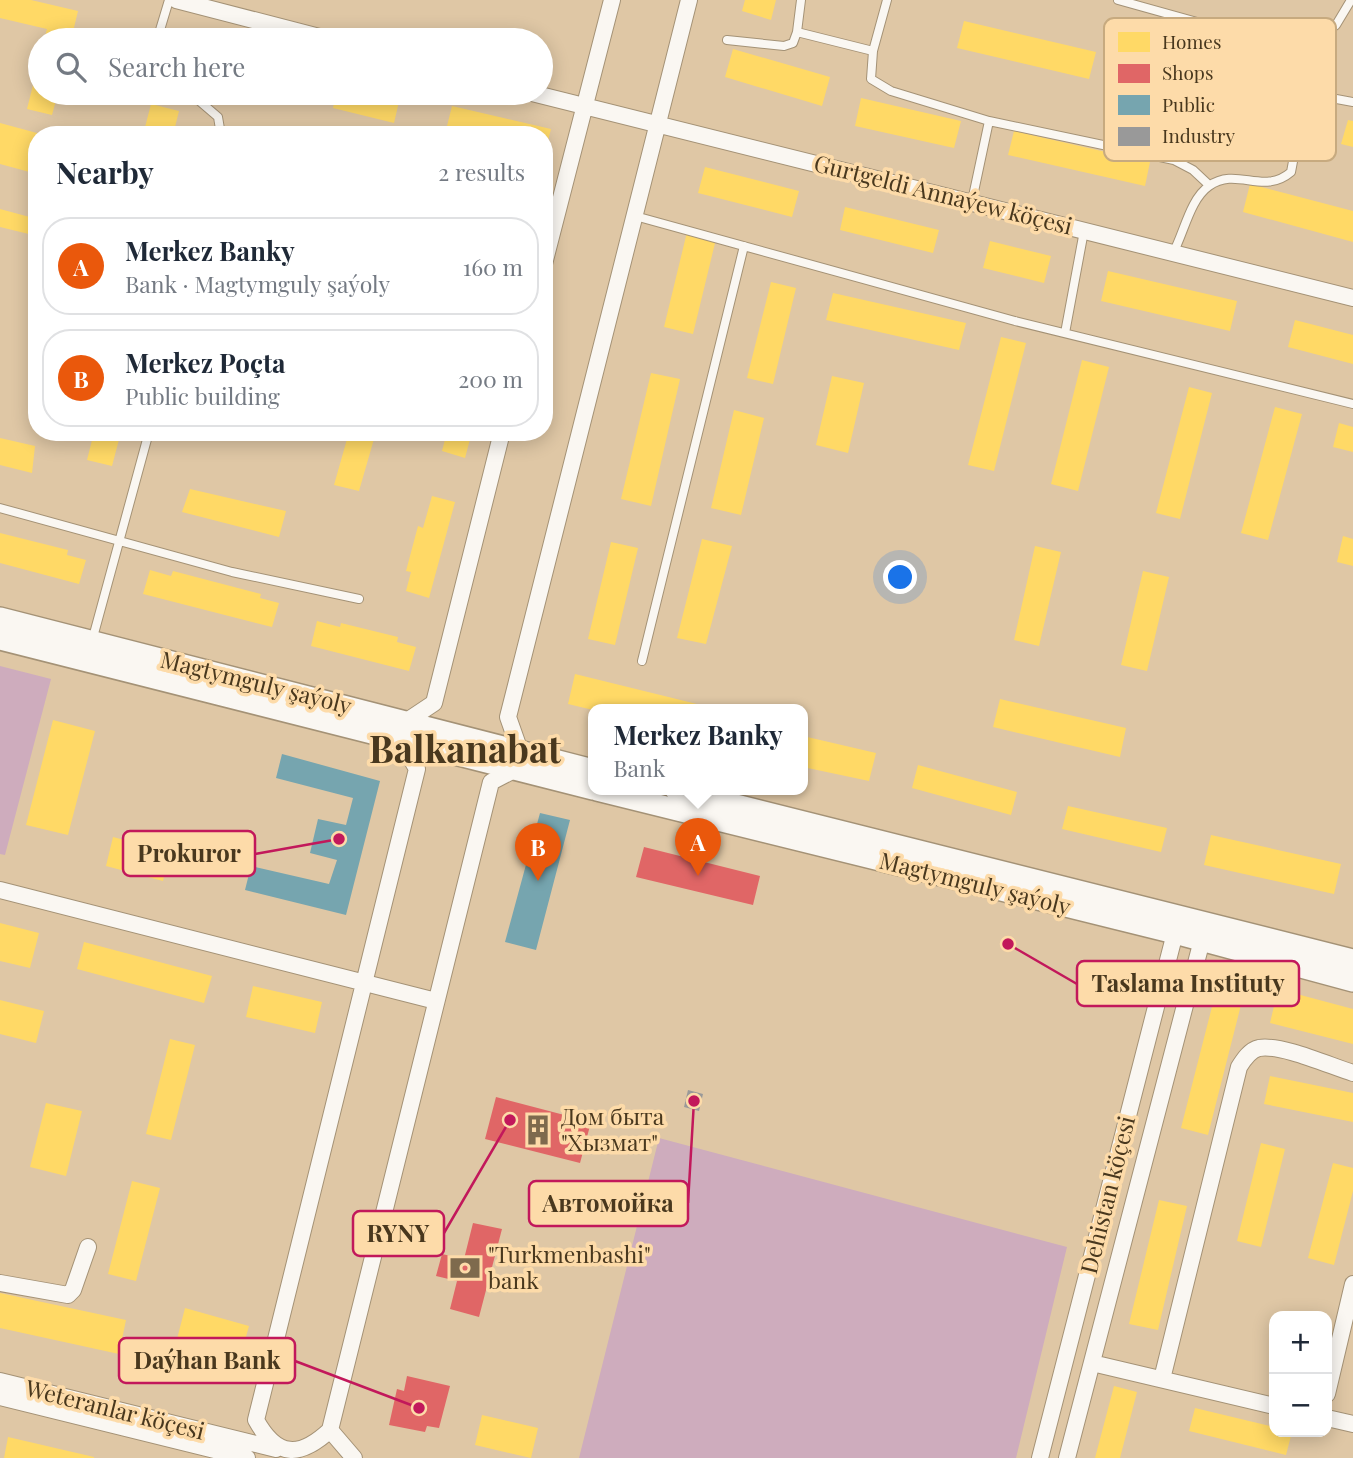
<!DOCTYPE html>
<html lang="en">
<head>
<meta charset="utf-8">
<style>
  :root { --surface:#fff; --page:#f2f2f3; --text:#1f2937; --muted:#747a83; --line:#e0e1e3; --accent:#ea580c }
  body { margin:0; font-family:"Playfair Display",serif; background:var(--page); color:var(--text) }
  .controls { position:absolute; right:21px; bottom:21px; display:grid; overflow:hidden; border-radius:14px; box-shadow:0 4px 18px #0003 }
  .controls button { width:63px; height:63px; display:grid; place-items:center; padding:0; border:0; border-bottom:2px solid var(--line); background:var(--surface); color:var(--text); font:35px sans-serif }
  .you { position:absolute; left:901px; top:578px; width:24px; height:24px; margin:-18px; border:5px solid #fff; border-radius:50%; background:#1a73e8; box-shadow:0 0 0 10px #1a73e833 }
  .badge { display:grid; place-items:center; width:46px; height:46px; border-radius:50%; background:var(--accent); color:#fff; font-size:23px; font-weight:700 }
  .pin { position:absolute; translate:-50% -58px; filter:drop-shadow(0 2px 4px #0008) }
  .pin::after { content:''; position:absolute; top:37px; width:24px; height:21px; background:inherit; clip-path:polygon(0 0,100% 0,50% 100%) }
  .popup { position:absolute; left:588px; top:704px; width:220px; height:91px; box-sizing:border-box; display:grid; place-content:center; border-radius:14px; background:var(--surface); filter:drop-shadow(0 2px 5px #0005); font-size:23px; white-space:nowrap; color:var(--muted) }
  .popup b { font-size:26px; color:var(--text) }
  .popup::after { content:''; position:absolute; left:50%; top:100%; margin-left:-14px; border:14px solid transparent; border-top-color:var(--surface) }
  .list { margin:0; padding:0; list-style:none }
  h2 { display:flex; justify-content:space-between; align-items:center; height:91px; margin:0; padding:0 28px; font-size:30px }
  h2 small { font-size:23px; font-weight:400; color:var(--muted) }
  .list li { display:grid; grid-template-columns:46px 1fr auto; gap:21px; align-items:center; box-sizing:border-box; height:98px; margin:0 14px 14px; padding:0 14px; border:2px solid var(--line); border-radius:28px }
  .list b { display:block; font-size:26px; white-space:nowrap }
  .list p { margin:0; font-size:23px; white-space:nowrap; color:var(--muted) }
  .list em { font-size:23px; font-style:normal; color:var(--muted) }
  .icon { flex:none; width:38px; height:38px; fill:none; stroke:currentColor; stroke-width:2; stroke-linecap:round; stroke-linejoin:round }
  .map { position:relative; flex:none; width:1353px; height:1458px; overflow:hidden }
  .search { position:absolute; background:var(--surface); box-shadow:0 4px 18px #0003; left:28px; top:28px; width:525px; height:77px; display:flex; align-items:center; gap:18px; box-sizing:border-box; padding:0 24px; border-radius:38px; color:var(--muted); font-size:26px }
  .panel { position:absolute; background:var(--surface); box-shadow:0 4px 18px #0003; left:28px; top:126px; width:525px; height:315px; border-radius:28px }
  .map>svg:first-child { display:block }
  .green { fill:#ceacbd }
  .homes { fill:#ffd966 }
  .shops { fill:#e06666 }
  .public { fill:#76a5af }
  .industry { fill:#999 }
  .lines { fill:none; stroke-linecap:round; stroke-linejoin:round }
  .lane-casing { stroke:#a49276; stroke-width:10 }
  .street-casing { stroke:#a49276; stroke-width:18 }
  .secondary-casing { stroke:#a49276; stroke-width:24 }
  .lane { stroke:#faf7f2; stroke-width:8 }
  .street { stroke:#faf7f2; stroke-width:16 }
  .secondary { stroke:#faf7f2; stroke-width:21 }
  .labels { text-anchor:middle; stroke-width:7; stroke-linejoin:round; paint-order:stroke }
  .street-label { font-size:23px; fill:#49381e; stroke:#fddba9 }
  .poi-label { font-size:23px; fill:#49381e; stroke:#fddba9; text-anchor:start }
  .town-label { font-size:37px; font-weight:bold; fill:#49381e; stroke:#fddba9 }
  .key { fill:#fddba9; stroke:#c7aa7f; stroke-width:2 }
  .key-label { font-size:19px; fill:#49381e }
  .leader { fill:none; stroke:#c2185b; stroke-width:2.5 }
  .callout-dot { fill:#c2185b; stroke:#fddba9; stroke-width:2.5 }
  .callout { fill:#fddba9; stroke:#c2185b; stroke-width:2.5 }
  .callout-label { font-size:24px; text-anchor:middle; font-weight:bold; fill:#49381e }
</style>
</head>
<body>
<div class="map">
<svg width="1353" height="1458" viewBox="0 0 1353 1458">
  <rect width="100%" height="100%" fill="#dfc7a5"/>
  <!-- green -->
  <path class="green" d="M 0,666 L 51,679 L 5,855 L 0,854 Z
    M 659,1138 L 1067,1247 L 1016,1458 L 579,1458 Z"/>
  <!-- homes -->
  <path class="homes" d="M 0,0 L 31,0 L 78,11 L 71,40 L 44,40 L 47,29 L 0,18 Z
    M 745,0 L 776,0 L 771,20 L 742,11 Z
    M 964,21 L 1096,52 L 1089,79 L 957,48 Z
    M 733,49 L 830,77 L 822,106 L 725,77 Z
    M 39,61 L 40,93 L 58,93 L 52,115 L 27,109 Z
    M 1157,65 L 1286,98 L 1278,130 L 1149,97 Z
    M 336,93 L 401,93 L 394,123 L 333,108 Z
    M 861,98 L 961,121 L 954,148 L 855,126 Z
    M 151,104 L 179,111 L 173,135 L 143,135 Z
    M 452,106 L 551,129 L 545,153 L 544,135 L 465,135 L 446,130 Z
    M 1348,120 L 1353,121 L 1353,147 L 1341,144 Z
    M 0,123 L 37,133 L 37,174 L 0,164 Z
    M 1014,131 L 1150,162 L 1145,186 L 1008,155 Z
    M 705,167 L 799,191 L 792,217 L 698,193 Z
    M 1250,184 L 1353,211 L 1353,242 L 1243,212 Z
    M 845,207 L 939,230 L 933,253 L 840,230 Z
    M 0,209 L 37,219 L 37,236 L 0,227 Z
    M 687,232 L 716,239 L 693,334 L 664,327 Z
    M 990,241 L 1051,256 L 1044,283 L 983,268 Z
    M 1108,271 L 1237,301 L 1230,331 L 1101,301 Z
    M 771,282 L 796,288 L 773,384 L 747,378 Z
    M 833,293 L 966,323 L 959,350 L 826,320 Z
    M 1295,320 L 1353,335 L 1353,364 L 1288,347 Z
    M 1001,337 L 1026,343 L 994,471 L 968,465 Z
    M 1082,360 L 1109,367 L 1078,491 L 1051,484 Z
    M 651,373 L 680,379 L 651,506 L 621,499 Z
    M 832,376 L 864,383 L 848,453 L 816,445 Z
    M 1189,387 L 1212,393 L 1180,519 L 1156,513 Z
    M 1275,407 L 1302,414 L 1268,540 L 1241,533 Z
    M 734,410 L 764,418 L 741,515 L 711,508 Z
    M 1339,423 L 1353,427 L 1353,452 L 1333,447 Z
    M 94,432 L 121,432 L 112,466 L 87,460 Z
    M 349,432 L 376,432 L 359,491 L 334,485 Z
    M 447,432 L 472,432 L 465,458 L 442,451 Z
    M 0,438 L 35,446 L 32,473 L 0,465 Z
    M 190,489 L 286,511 L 279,537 L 182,512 Z
    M 432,496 L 455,502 L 429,598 L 406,591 L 411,572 L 406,571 L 418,526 L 423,528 Z
    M 0,533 L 68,550 L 67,555 L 86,560 L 79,584 L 0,563 Z
    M 1343,536 L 1353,539 L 1353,566 L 1337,562 Z
    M 702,539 L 732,546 L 706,644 L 677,638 Z
    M 611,542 L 638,548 L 615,645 L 588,639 Z
    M 1035,546 L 1061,552 L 1039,646 L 1014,640 Z
    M 150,570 L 171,576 L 173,571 L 261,594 L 260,598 L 279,603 L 272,627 L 143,594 Z
    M 1143,571 L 1169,577 L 1147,671 L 1121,665 Z
    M 317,621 L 340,627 L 341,623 L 398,637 L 397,642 L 416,647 L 409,671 L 311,646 Z
    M 575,674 L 705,706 L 704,710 L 593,710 L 568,704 Z
    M 1000,699 L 1126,728 L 1120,757 L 993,727 Z
    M 53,720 L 95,731 L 68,835 L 26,825 Z
    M 803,736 L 876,753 L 869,781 L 803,767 Z
    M 918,765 L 1017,792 L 1011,815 L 912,788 Z
    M 1068,806 L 1167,828 L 1161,852 L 1062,829 Z
    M 1211,835 L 1341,864 L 1334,894 L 1204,865 Z
    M 113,837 L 170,852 L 163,881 L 106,866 Z
    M 0,923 L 39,933 L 30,968 L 0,961 Z
    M 84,942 L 212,976 L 204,1003 L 77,969 Z
    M 253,986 L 322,1002 L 315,1033 L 246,1017 Z
    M 1278,989 L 1353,1009 L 1353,1044 L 1270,1023 Z
    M 1215,995 L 1242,1001 L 1208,1135 L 1181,1128 Z
    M 0,1000 L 44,1011 L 36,1043 L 0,1034 Z
    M 170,1039 L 195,1045 L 171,1140 L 146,1134 Z
    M 1270,1076 L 1353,1093 L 1353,1122 L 1264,1104 Z
    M 46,1103 L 82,1111 L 66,1176 L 30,1167 Z
    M 1261,1143 L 1285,1149 L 1261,1247 L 1237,1241 Z
    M 1333,1163 L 1353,1168 L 1353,1191 L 1334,1265 L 1308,1258 Z
    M 132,1181 L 160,1188 L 136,1281 L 108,1274 Z
    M 1159,1200 L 1187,1206 L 1158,1330 L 1129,1324 Z
    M 0,1293 L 126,1320 L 119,1354 L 0,1328 Z
    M 185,1308 L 249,1326 L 233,1383 L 170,1366 Z
    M 1114,1386 L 1137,1392 L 1120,1458 L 1095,1458 Z
    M 1195,1408 L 1274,1427 L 1274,1432 L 1292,1432 L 1286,1455 L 1189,1431 Z
    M 482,1415 L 538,1428 L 531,1458 L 475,1445 Z
    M 8,1437 L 94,1457 L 94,1458 L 4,1458 Z"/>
  <!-- shops -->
  <path class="shops" d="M 644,847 L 760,876 L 753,905 L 636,877 Z
    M 496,1097 L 591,1122 L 580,1163 L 485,1139 Z
    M 473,1223 L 502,1229 L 479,1317 L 450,1309 L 457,1281 L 436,1276 L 442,1254 L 464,1259 Z
    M 407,1376 L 450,1386 L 439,1428 L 427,1426 L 425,1432 L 389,1425 L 397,1389 L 404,1391 Z"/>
  <!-- public -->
  <path class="public" d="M 282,754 L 380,781 L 346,915 L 245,890 L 251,866 L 329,884 L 337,860 L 310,853 L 318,819 L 346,825 L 353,798 L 276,778 Z
    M 540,813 L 570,820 L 536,950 L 505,942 Z"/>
  <!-- industry -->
  <path class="industry" d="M 688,1090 L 703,1094 L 699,1111 L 684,1107 Z"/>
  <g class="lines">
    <!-- lane casing -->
    <g class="lane-casing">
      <path id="lane" d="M 801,0 L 797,32 L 873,51
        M 887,0 L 873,51 L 871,79 L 891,91 L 989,121 L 972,201
        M 1118,0 L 1308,53
        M 157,40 L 169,0
        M 727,40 L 784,46 L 793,43 L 797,32
        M 190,93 L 218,117 L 221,135
        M 1304,93 L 1353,102
        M 989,121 L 1174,160 L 1193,170 L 1209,185
        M 635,216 L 1015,321 L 1353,404
        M 1173,253 C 1184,233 1190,199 1209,186 C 1237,166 1263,196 1291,172 L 1301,119 L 1308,53 L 1320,37 L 1336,25 L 1351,0
        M 1065,333 L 1084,231
        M 0,508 L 232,572 L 359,599
        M 92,641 L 149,432
        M 642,661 L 744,246"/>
    </g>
    <!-- street casing -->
    <g class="street-casing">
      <path id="street" d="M 176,0 L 331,40
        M 532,93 L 1353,298
        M 544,264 L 612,0
        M 502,432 L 434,703 L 407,721 L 402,743 L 417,769 L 256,1420 C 277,1458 300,1458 330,1430 L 491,782 L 514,770 L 520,751 L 508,717 L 689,0
        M 0,890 L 436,1001
        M 0,1283 L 68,1295 L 73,1290 L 88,1247
        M 1092,1363 L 1274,1406
        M 1162,1379 L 1239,1067 C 1244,1059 1250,1050 1259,1048 C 1282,1044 1330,1066 1353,1073
        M 0,1381 L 276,1449
        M 1327,1394 L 1353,1284
        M 0,1397 L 247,1458
        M 1327,1418 L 1353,1424
        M 330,1430 L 354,1458
        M 1040,1458 L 1175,933
        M 1067,1458 L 1202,940"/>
    </g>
    <!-- secondary casing -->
    <g class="secondary-casing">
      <path id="secondary" d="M 0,618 L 593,770
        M 0,639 L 593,789
        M 597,790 L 1175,933 L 1353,981
        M 676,790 L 1353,960"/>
    </g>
    <!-- lane -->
    <use href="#lane" class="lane"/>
    <!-- street -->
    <use href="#street" class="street"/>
    <!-- secondary -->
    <use href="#secondary" class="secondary"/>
  </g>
  <!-- icons -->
  <defs>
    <g id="building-bare" transform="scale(2.415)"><path d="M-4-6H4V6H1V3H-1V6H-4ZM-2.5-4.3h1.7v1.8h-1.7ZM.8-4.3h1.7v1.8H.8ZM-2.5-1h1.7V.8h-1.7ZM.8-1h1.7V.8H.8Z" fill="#7e6a4d" stroke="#fddba9" stroke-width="2.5" paint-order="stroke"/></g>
    <g id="bank-bare" transform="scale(2.415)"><path d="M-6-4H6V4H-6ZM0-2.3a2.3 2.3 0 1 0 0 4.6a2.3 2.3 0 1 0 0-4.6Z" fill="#7e6a4d" stroke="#fddba9" stroke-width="2.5" paint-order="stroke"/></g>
  </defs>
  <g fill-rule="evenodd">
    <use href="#building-bare" x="538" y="1130"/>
    <use href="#bank-bare" x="465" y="1268"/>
  </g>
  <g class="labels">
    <!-- street labels -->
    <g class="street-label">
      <text transform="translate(943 195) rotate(14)" y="8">Gurtgeldi Annaýew köçesi</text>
      <text transform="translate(256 683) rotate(14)" y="8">Magtymguly şaýoly</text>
      <text transform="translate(975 884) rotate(14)" y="8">Magtymguly şaýoly</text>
      <text transform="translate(1108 1195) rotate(-76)" y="8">Dehistan köçesi</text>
      <text transform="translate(115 1410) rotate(14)" y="8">Weteranlar köçesi</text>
    </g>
    <!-- poi labels -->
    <g class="poi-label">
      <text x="561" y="1125">Дом быта<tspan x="561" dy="26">"Хызмат"</tspan></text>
      <text x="488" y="1263">"Turkmenbashi"<tspan x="488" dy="26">bank</tspan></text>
    </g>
    <!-- town labels -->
    <g class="town-label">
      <text x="465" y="763">Balkanabat</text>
    </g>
  </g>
  <!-- legend -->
  <rect x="1104" y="18" width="232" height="143" rx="10" class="key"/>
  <rect x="1118" y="32" width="32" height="20" fill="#ffd966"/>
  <rect x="1118" y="64" width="32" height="19" fill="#e06666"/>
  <rect x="1118" y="95" width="32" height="20" fill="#76a5af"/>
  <rect x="1118" y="127" width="32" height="19" fill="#999"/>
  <g class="key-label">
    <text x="1162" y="49">Homes</text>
    <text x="1162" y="80">Shops</text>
    <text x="1162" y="112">Public</text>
    <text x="1162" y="143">Industry</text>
  </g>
  <!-- callouts -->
  <path class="leader" d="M339 839L255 854M1008 944L1077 984M694 1101L688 1203M510 1120L444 1233M419 1408L295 1361"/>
  <g class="callout-dot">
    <circle cx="339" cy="839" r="7"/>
    <circle cx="1008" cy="944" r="7"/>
    <circle cx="694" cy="1101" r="7"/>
    <circle cx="510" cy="1120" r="7"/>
    <circle cx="419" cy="1408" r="7"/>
  </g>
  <g class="callout">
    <rect x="123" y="831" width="132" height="45" rx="7"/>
    <rect x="1077" y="961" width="222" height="45" rx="7"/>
    <rect x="529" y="1181" width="159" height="45" rx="7"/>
    <rect x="353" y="1211" width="91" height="45" rx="7"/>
    <rect x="119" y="1338" width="176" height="45" rx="7"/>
  </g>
  <g class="callout-label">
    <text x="189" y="862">Prokuror</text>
    <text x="1188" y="992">Taslama Instituty</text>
    <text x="608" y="1212">Автомойка</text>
    <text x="398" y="1242">RYNY</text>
    <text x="207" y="1369">Daýhan Bank</text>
  </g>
</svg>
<div class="controls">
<button>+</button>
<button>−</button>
</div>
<div class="you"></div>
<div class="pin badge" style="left:698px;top:876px">A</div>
<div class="popup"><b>Merkez Banky</b>Bank</div>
<div class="pin badge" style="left:538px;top:881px">B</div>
<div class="search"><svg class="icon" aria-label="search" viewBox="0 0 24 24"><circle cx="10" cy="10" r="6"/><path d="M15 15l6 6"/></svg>Search here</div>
<section class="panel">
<h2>Nearby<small>2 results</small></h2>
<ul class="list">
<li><span class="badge">A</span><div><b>Merkez Banky</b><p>Bank · Magtymguly şaýoly</p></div><em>160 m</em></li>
<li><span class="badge">B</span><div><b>Merkez Poçta</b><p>Public building</p></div><em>200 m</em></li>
</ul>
</section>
</div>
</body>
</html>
